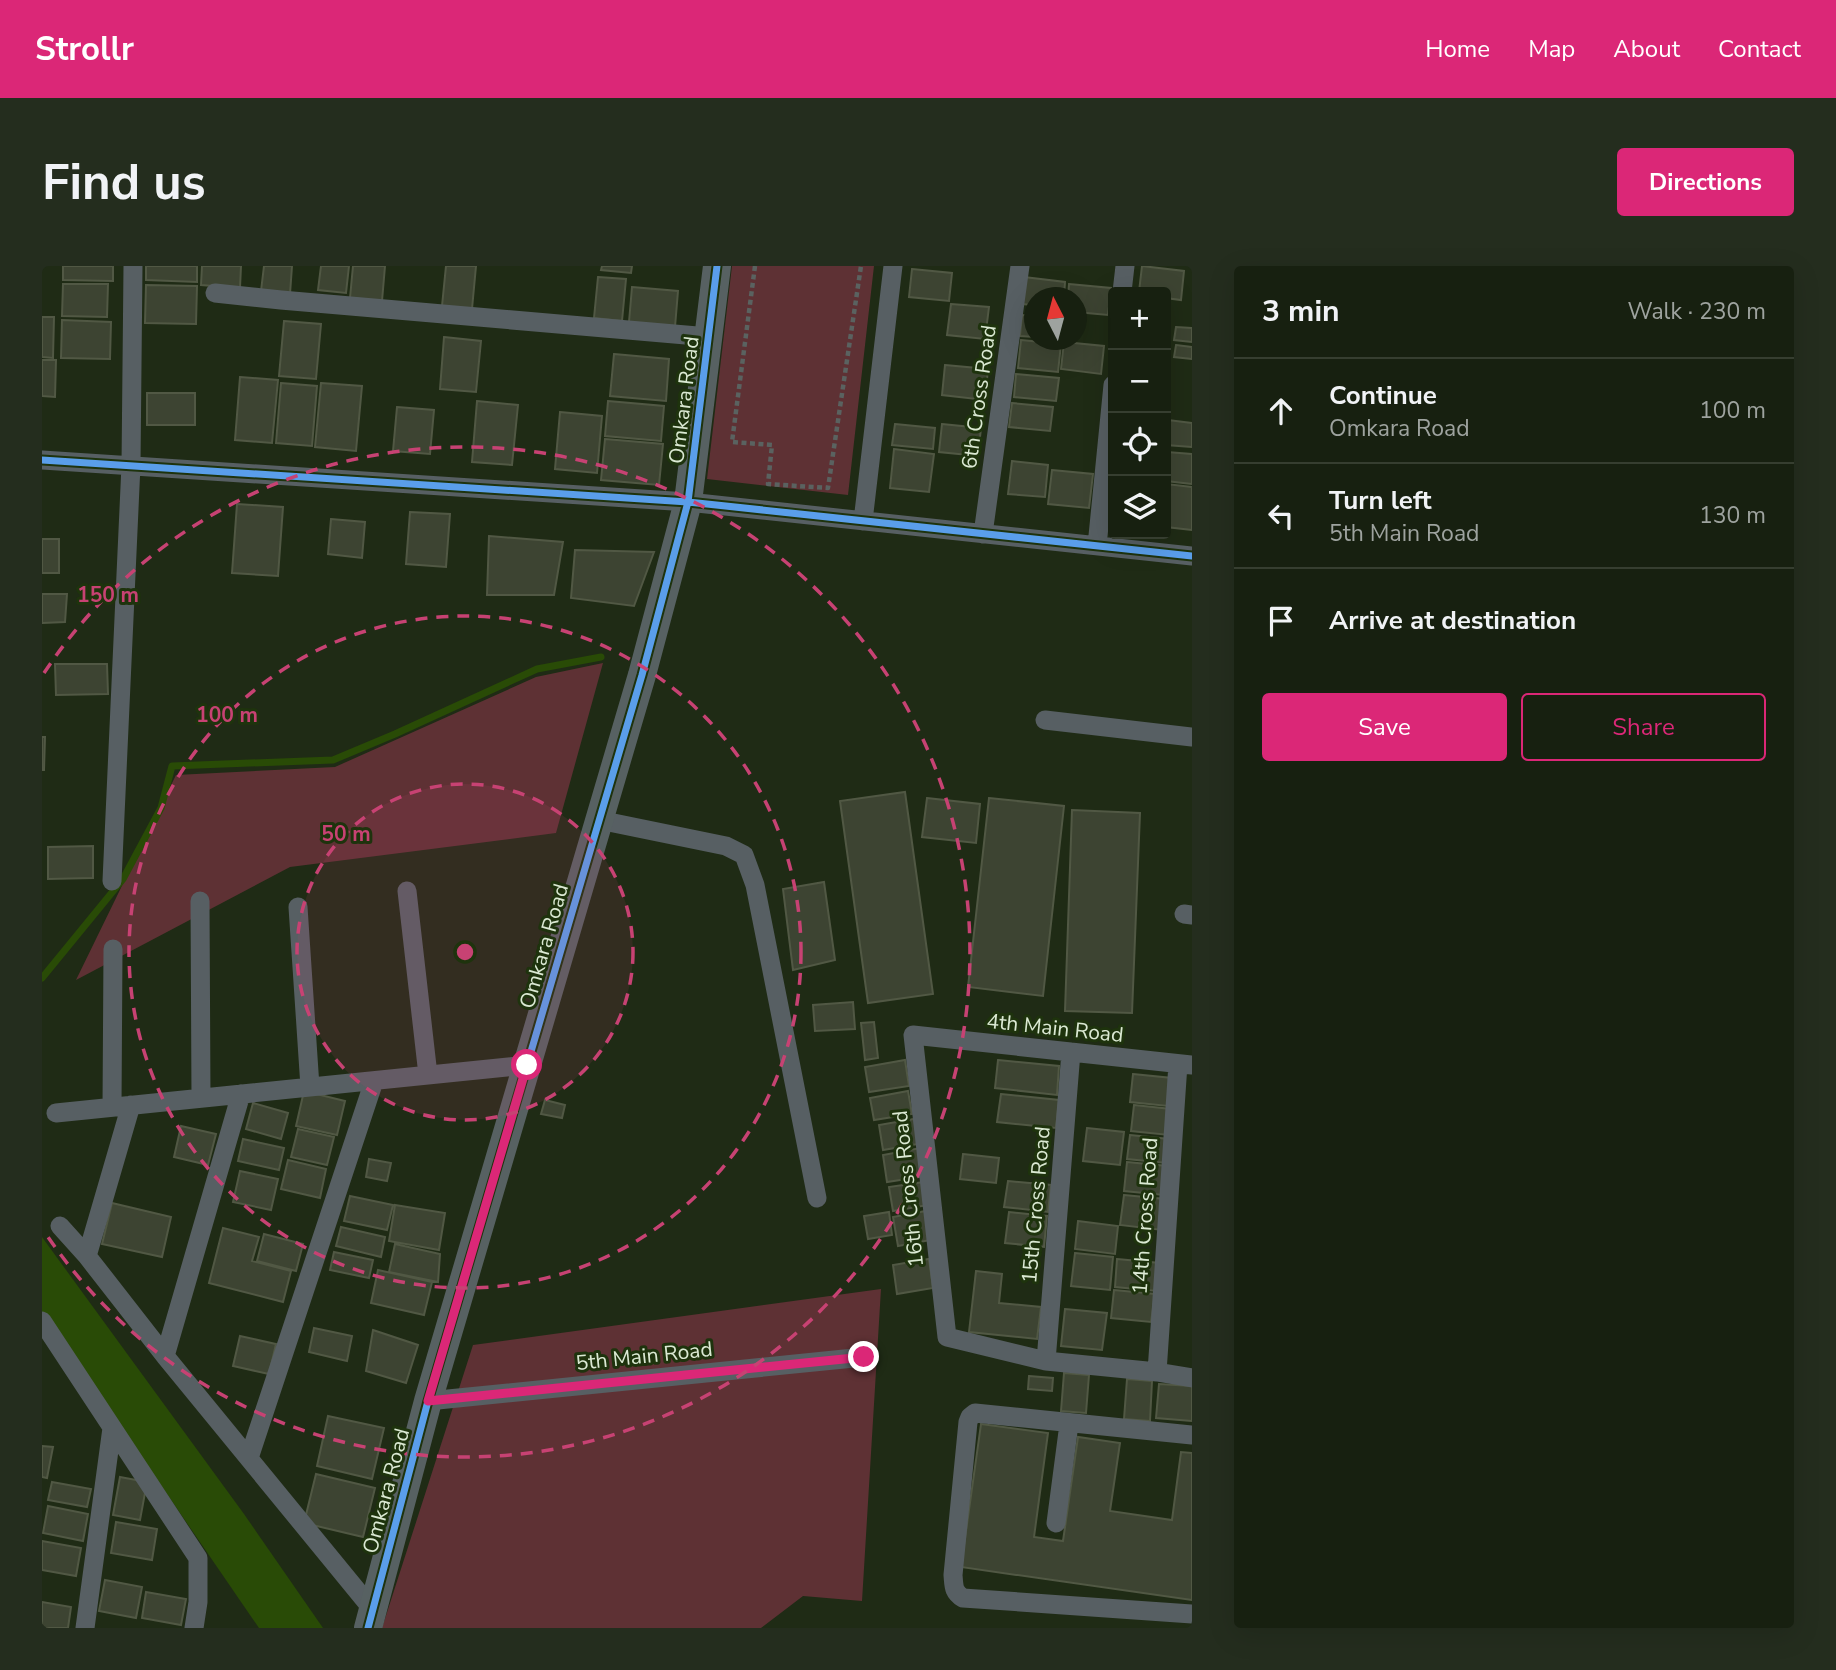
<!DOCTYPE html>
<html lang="en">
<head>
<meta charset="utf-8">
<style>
  :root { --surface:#172010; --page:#242d1e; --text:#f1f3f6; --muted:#9ea39f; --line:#363e30; --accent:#db2777 }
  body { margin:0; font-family:"Nunito Sans",sans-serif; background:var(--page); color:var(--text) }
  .controls { position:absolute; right:21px; top:21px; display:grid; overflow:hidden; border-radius:7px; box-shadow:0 7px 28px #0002 }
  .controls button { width:63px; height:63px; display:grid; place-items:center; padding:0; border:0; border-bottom:2px solid var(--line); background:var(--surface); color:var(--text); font:35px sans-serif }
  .compass { position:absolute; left:982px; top:21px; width:63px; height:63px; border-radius:50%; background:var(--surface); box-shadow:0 7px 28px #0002; rotate:354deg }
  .stop { position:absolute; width:21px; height:21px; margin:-16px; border:5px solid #db2777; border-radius:50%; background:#fff }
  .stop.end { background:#db2777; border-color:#fff; box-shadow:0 2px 7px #0008 }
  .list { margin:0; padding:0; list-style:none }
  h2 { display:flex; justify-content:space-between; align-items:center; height:91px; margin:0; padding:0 28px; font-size:30px }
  h2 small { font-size:23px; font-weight:400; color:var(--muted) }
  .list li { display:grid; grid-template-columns:46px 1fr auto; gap:21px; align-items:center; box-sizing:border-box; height:105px; padding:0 28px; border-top:2px solid var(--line) }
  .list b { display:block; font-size:26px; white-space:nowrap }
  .list p { margin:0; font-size:23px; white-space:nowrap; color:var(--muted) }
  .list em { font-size:23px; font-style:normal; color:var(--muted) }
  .actions { display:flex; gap:14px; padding:21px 28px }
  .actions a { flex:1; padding:16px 0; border:2px solid var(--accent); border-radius:7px; text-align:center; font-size:24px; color:var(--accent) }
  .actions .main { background:var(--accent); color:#fff }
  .icon { flex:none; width:38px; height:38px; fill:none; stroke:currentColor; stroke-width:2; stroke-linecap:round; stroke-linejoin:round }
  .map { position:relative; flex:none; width:1150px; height:1362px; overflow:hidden; border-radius:7px }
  header { display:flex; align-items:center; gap:42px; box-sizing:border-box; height:98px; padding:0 35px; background:var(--accent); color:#fff }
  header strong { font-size:33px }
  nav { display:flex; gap:38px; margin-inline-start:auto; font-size:24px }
  .intro { display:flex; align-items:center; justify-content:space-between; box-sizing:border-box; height:168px; padding:0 42px }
  h1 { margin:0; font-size:49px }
  .button { padding:18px 32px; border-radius:7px; background:var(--accent); color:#fff; font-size:24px; font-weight:700 }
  main { display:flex; gap:42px; padding:0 42px }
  aside { flex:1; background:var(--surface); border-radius:7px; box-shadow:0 7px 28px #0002 }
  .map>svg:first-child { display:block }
  .green { fill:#5e3134 }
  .water { fill:#294b06 }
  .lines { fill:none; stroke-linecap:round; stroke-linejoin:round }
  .stream { stroke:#294b06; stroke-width:7 }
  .building { fill:#3d4432; stroke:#515844; stroke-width:2 }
  .path { stroke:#5a6260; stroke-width:4.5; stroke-dasharray:5 3.5; stroke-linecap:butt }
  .street { stroke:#575f63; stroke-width:19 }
  .secondary { stroke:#576162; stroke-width:28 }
  .cycleway-casing { stroke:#1e330d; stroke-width:11 }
  .cycleway { stroke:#5a9eea; stroke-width:7 }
  .route { stroke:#db2777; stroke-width:9 }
  .ring { fill:none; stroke:#c74273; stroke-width:3.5; stroke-dasharray:12 9 }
  .labels { text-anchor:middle; stroke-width:6; stroke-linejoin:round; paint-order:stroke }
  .street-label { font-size:21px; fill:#dbe9d3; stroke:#1e330d }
  .centre { fill:#c74273; stroke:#1e330d; stroke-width:3.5 }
  .ring-label { font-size:21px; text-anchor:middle; font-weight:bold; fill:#c74273; stroke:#1e330d; stroke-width:6; stroke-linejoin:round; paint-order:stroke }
</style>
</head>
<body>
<header>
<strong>Strollr</strong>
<nav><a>Home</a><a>Map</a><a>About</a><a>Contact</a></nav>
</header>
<div class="intro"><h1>Find us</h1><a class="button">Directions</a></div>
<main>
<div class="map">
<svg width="1150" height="1362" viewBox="0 0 1150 1362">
  <rect width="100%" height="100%" fill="#1f2b15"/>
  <!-- green -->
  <path class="green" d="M 690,0 L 832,0 L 806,229 L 665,213 Z
    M 561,397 L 514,567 L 248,601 L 34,714 L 134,509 L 293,501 L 494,411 Z
    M 839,1023 L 820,1335 L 761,1330 L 719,1362 L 340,1362 L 431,1079 Z"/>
  <!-- water -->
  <path class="water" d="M 0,971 L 202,1248 L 281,1362 L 217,1362 L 0,1046 Z"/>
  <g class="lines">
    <!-- stream -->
    <path class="stream" d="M 0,712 L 81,613 L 119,542 L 130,500 L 291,494 L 353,468 L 495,403 L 559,391"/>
  </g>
  <!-- building -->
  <path class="building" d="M 21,0 L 71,0 L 71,15 L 21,14 Z
    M 104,0 L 155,0 L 155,16 L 104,14 Z
    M 160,0 L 199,0 L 198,22 L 159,19 Z
    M 222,0 L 250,0 L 248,28 L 219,25 Z
    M 279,0 L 307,0 L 304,27 L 276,24 Z
    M 311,0 L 343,0 L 340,35 L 308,32 Z
    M 404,0 L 434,0 L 430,43 L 400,40 Z
    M 560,0 L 590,0 L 589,7 L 559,4 Z
    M 1100,0 L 1142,5 L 1139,34 L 1124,32 L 1124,26 L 1097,26 Z
    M 870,3 L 910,7 L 907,35 L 867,31 Z
    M 556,11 L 584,13 L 580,55 L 552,52 Z
    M 982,11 L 1023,16 L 1022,32 L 992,32 L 992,39 L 979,38 Z
    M 21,18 L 66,18 L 65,51 L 20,50 Z
    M 1027,18 L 1069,22 L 1066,49 L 1034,46 L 1034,32 L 1026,32 Z
    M 104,19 L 155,20 L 154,58 L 103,57 Z
    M 590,21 L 636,25 L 633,61 L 587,56 Z
    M 909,38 L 947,41 L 943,73 L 905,69 Z
    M 980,49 L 992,50 L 992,71 L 978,70 Z
    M 0,51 L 12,51 L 11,92 L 0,91 Z
    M 20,54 L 69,56 L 68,93 L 19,92 Z
    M 242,55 L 279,58 L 274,113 L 237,110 Z
    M 1134,61 L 1150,62 L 1150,76 L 1132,74 Z
    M 402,71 L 439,75 L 434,126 L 398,123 Z
    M 979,74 L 1019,78 L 1016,106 L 976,102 Z
    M 1022,76 L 1062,80 L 1059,108 L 1019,103 Z
    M 1134,79 L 1150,81 L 1150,93 L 1132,91 Z
    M 572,88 L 627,93 L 624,135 L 568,130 Z
    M 0,94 L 14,94 L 13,131 L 0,130 Z
    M 903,99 L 946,103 L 943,134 L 900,129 Z
    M 974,108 L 1017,112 L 1014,135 L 972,131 Z
    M 198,111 L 236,114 L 230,177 L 193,174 Z
    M 239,117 L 275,120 L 270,180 L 234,177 Z
    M 279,117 L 320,120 L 314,185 L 273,181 Z
    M 105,127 L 153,127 L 153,159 L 105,159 Z
    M 435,135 L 476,139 L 470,199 L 430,196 Z
    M 566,135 L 622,140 L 619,175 L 563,170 Z
    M 970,137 L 1011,141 L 1008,165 L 967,161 Z
    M 355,141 L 392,144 L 388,188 L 351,185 Z
    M 518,146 L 560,150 L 555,207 L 513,203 Z
    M 1126,154 L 1150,157 L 1150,181 L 1124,179 Z
    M 853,158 L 893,162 L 891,183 L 850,179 Z
    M 900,158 L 939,162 L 936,190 L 897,186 Z
    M 563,173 L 621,178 L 617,219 L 559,214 Z
    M 852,183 L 892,188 L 887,226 L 848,222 Z
    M 1125,186 L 1150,188 L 1150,218 L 1124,215 Z
    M 970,195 L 1006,199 L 1003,231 L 966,228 Z
    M 1010,204 L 1051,208 L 1047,242 L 1006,238 Z
    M 1124,218 L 1150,221 L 1150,264 L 1124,261 Z
    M 195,238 L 241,241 L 236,310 L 190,307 Z
    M 368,246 L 408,248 L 404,301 L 364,298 Z
    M 289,253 L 323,256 L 320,292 L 286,288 Z
    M 447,270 L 521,276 L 512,329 L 445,329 Z
    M 0,273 L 17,273 L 17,307 L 0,307 Z
    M 533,284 L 612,286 L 592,340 L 529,332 Z
    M 0,328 L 25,328 L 23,356 L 0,357 Z
    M 13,398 L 65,398 L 66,428 L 14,429 Z
    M 0,471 L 3,471 L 2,504 L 0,504 Z
    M 863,526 L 891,728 L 826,737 L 798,535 Z
    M 885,532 L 938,538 L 934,577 L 880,571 Z
    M 947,532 L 1022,540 L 1001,730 L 926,721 Z
    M 1030,544 L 1098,547 L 1090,747 L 1023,745 Z
    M 51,580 L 51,612 L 6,613 L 6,581 Z
    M 782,616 L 793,694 L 751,704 L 741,623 Z
    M 811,736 L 813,763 L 773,765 L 771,739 Z
    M 832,756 L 836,792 L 823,794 L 819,757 Z
    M 863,794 L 867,820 L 827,826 L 823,801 Z
    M 956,794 L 1017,800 L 1015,829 L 953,822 Z
    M 1091,808 L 1130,812 L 1126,840 L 1088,836 Z
    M 262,825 L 303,835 L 295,869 L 254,860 Z
    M 866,825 L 870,848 L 832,854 L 828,832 Z
    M 959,828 L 1017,834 L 1014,862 L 955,856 Z
    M 503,834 L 523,839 L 520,852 L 499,848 Z
    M 211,837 L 246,847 L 239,873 L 204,863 Z
    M 1092,839 L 1129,843 L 1127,869 L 1089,865 Z
    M 872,853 L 876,878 L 841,884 L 837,859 Z
    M 139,860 L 174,868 L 166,899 L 132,891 Z
    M 1045,862 L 1082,866 L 1078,899 L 1041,895 Z
    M 256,863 L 292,871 L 285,899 L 249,891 Z
    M 1088,869 L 1127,873 L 1125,897 L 1085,893 Z
    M 201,873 L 242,882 L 237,904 L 196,895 Z
    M 879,882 L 884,910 L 845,916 L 841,889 Z
    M 921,888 L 957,892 L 954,917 L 918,913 Z
    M 327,893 L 349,897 L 345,915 L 324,911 Z
    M 246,894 L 284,903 L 278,932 L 239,923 Z
    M 1085,896 L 1125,900 L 1122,929 L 1082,925 Z
    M 198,905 L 236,913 L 229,944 L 191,936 Z
    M 966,915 L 1009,919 L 1006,946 L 962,941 Z
    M 882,916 L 886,939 L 851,945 L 847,921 Z
    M 1082,929 L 1123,933 L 1120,964 L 1078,959 Z
    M 308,930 L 351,939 L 345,964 L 302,955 Z
    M 70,937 L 129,951 L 120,991 L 60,978 Z
    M 353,939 L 403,947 L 397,984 L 347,975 Z
    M 889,944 L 894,973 L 856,980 L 851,951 Z
    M 847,946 L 850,969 L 826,973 L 822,950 Z
    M 967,946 L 1005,950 L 1002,981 L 963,977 Z
    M 1036,955 L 1076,960 L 1073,988 L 1033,983 Z
    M 299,961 L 343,971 L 339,991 L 294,980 Z
    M 181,962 L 217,971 L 210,995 L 249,1005 L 241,1036 L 167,1017 Z
    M 222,968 L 261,978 L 254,1005 L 215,995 Z
    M 353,978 L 398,988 L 396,1016 L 347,1006 Z
    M 292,986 L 331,994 L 327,1012 L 288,1004 Z
    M 1033,987 L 1071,991 L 1068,1024 L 1029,1020 Z
    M 887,993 L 891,1022 L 855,1028 L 851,999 Z
    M 1075,993 L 1118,997 L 1115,1025 L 1073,1021 Z
    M 336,1004 L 390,1016 L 382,1049 L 329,1037 Z
    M 934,1005 L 960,1008 L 957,1037 L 999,1041 L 995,1073 L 927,1066 Z
    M 1072,1024 L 1113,1028 L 1109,1056 L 1069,1052 Z
    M 1023,1043 L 1065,1047 L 1060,1084 L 1019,1080 Z
    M 272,1062 L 310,1070 L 305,1095 L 267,1086 Z
    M 331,1064 L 376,1079 L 364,1117 L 324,1105 Z
    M 198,1070 L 234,1078 L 227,1108 L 191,1100 Z
    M 1022,1107 L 1047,1109 L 1044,1147 L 1019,1145 Z
    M 987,1110 L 1011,1112 L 1010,1125 L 986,1123 Z
    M 1085,1113 L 1110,1115 L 1108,1155 L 1082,1153 Z
    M 1117,1118 L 1150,1120 L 1150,1155 L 1114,1152 Z
    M 286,1150 L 342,1162 L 330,1213 L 275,1200 Z
    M 939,1158 L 1006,1167 L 992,1271 L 1021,1275 L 1036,1171 L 1078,1177 L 1068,1245 L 1130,1254 L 1139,1186 L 1150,1187 L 1150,1334 L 919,1301 Z
    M 0,1180 L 11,1181 L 5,1212 L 0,1211 Z
    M 274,1208 L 333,1222 L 321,1271 L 262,1257 Z
    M 78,1211 L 105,1216 L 98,1254 L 71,1249 Z
    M 10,1216 L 49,1223 L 45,1241 L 6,1234 Z
    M 6,1240 L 46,1248 L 41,1275 L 1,1267 Z
    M 74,1256 L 115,1263 L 110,1294 L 69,1287 Z
    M 0,1275 L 39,1282 L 34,1310 L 0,1304 Z
    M 63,1314 L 100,1321 L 94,1352 L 57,1345 Z
    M 104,1326 L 144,1333 L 139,1359 L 100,1352 Z
    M 0,1336 L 29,1341 L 26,1362 L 0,1362 Z"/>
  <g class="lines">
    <!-- path -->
    <path class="path" d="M 713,0 L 690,176 L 730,179 L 726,218 L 786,222 L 819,0"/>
    <!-- street -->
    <path class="street" d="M 1080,26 L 1083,0
      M 173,27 L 239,34 L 667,71
      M 0,194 L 646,236 L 1150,290
      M 821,255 L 851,0
      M 941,268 L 978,0
      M 1055,280 L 1071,119
      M 1003,454 L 1150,471
      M 557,554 L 684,580 L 702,589 L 713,619 L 775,932
      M 70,615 L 89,199 L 91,0
      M 365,625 L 386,809
      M 158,635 L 159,832
      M 256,641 L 268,821
      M 1142,648 L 1150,649
      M 1150,799 L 871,769 L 905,1071 L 1004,1095 L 1115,1106 L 1150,1112
      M 70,841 L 71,683
      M 14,847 L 485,799
      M 18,960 L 45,990 L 123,1090 L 331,1344
      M 45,990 L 89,839
      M 0,1055 L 156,1292 L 156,1336 L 152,1362
      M 123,1090 L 199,828
      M 1004,1095 L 1029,786
      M 1115,1106 L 1136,798
      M 386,1135 L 822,1091
      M 1150,1169 L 933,1147 L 928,1151 L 926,1156 L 911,1309 C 912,1320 911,1326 921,1332 L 1150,1348
      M 207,1192 L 332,815
      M 1014,1257 L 1027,1158
      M 43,1362 L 70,1162"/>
    <!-- secondary -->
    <path class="secondary" d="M 326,1362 L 386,1135 L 600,409 L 646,236 L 675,0"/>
    <!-- cycleway casing -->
    <g class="cycleway-casing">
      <path id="cycleway" d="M 0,194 L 646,236 L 1150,290
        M 326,1362 L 386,1135 L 600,409 L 646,236 L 675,0"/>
    </g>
    <!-- cycleway -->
    <use href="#cycleway" class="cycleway"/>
  </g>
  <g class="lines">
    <!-- route -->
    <path class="route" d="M 485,799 L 386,1135 L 822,1091"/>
  </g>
  <!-- distance rings -->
  <circle cx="423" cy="686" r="168" fill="#c74273" fill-opacity=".12"/>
  <g class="ring">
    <circle cx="423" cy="686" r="168"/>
    <circle cx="423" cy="686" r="336"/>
    <path d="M2 407A505 505 0 1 1 2 965"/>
  </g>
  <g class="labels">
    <!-- street labels -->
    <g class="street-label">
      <text transform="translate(937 131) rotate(-82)" y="7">6th Cross Road</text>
      <text transform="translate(642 134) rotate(-83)" y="7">Omkara Road</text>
      <text transform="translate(502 680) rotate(-74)" y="7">Omkara Road</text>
      <text transform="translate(1013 762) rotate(6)" y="7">4th Main Road</text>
      <text transform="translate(866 923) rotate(-96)" y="7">16th Cross Road</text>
      <text transform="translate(994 939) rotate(-85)" y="7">15th Cross Road</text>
      <text transform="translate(1103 950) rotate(-86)" y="7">14th Cross Road</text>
      <text transform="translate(602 1090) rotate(-6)" y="7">5th Main Road</text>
      <text transform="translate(344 1225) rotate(-75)" y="7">Omkara Road</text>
    </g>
  </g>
  <circle cx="423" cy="686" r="10" class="centre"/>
  <g class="ring-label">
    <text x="66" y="336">150 m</text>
    <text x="185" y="456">100 m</text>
    <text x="304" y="575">50 m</text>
  </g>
</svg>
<div class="controls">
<button>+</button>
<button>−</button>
<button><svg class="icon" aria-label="locate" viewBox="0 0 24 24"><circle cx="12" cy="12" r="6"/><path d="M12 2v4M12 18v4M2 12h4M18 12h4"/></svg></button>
<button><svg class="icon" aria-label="layers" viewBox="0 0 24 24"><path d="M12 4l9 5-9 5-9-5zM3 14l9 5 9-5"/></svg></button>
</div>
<svg class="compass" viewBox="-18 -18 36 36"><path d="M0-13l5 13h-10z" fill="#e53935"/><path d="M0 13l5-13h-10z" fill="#9ea39f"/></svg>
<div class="stop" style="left:485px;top:799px"></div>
<div class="stop end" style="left:822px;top:1091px"></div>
</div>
<aside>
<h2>3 min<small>Walk · 230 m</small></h2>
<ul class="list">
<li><svg class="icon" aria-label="ahead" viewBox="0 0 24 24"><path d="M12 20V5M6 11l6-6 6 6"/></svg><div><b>Continue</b><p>Omkara Road</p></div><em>100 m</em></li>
<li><svg class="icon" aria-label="left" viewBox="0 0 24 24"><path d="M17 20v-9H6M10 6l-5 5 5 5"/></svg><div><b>Turn left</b><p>5th Main Road</p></div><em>130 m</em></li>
<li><svg class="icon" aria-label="arrive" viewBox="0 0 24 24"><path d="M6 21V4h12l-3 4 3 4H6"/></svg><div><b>Arrive at destination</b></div></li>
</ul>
<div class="actions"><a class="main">Save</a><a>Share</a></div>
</aside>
</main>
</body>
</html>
